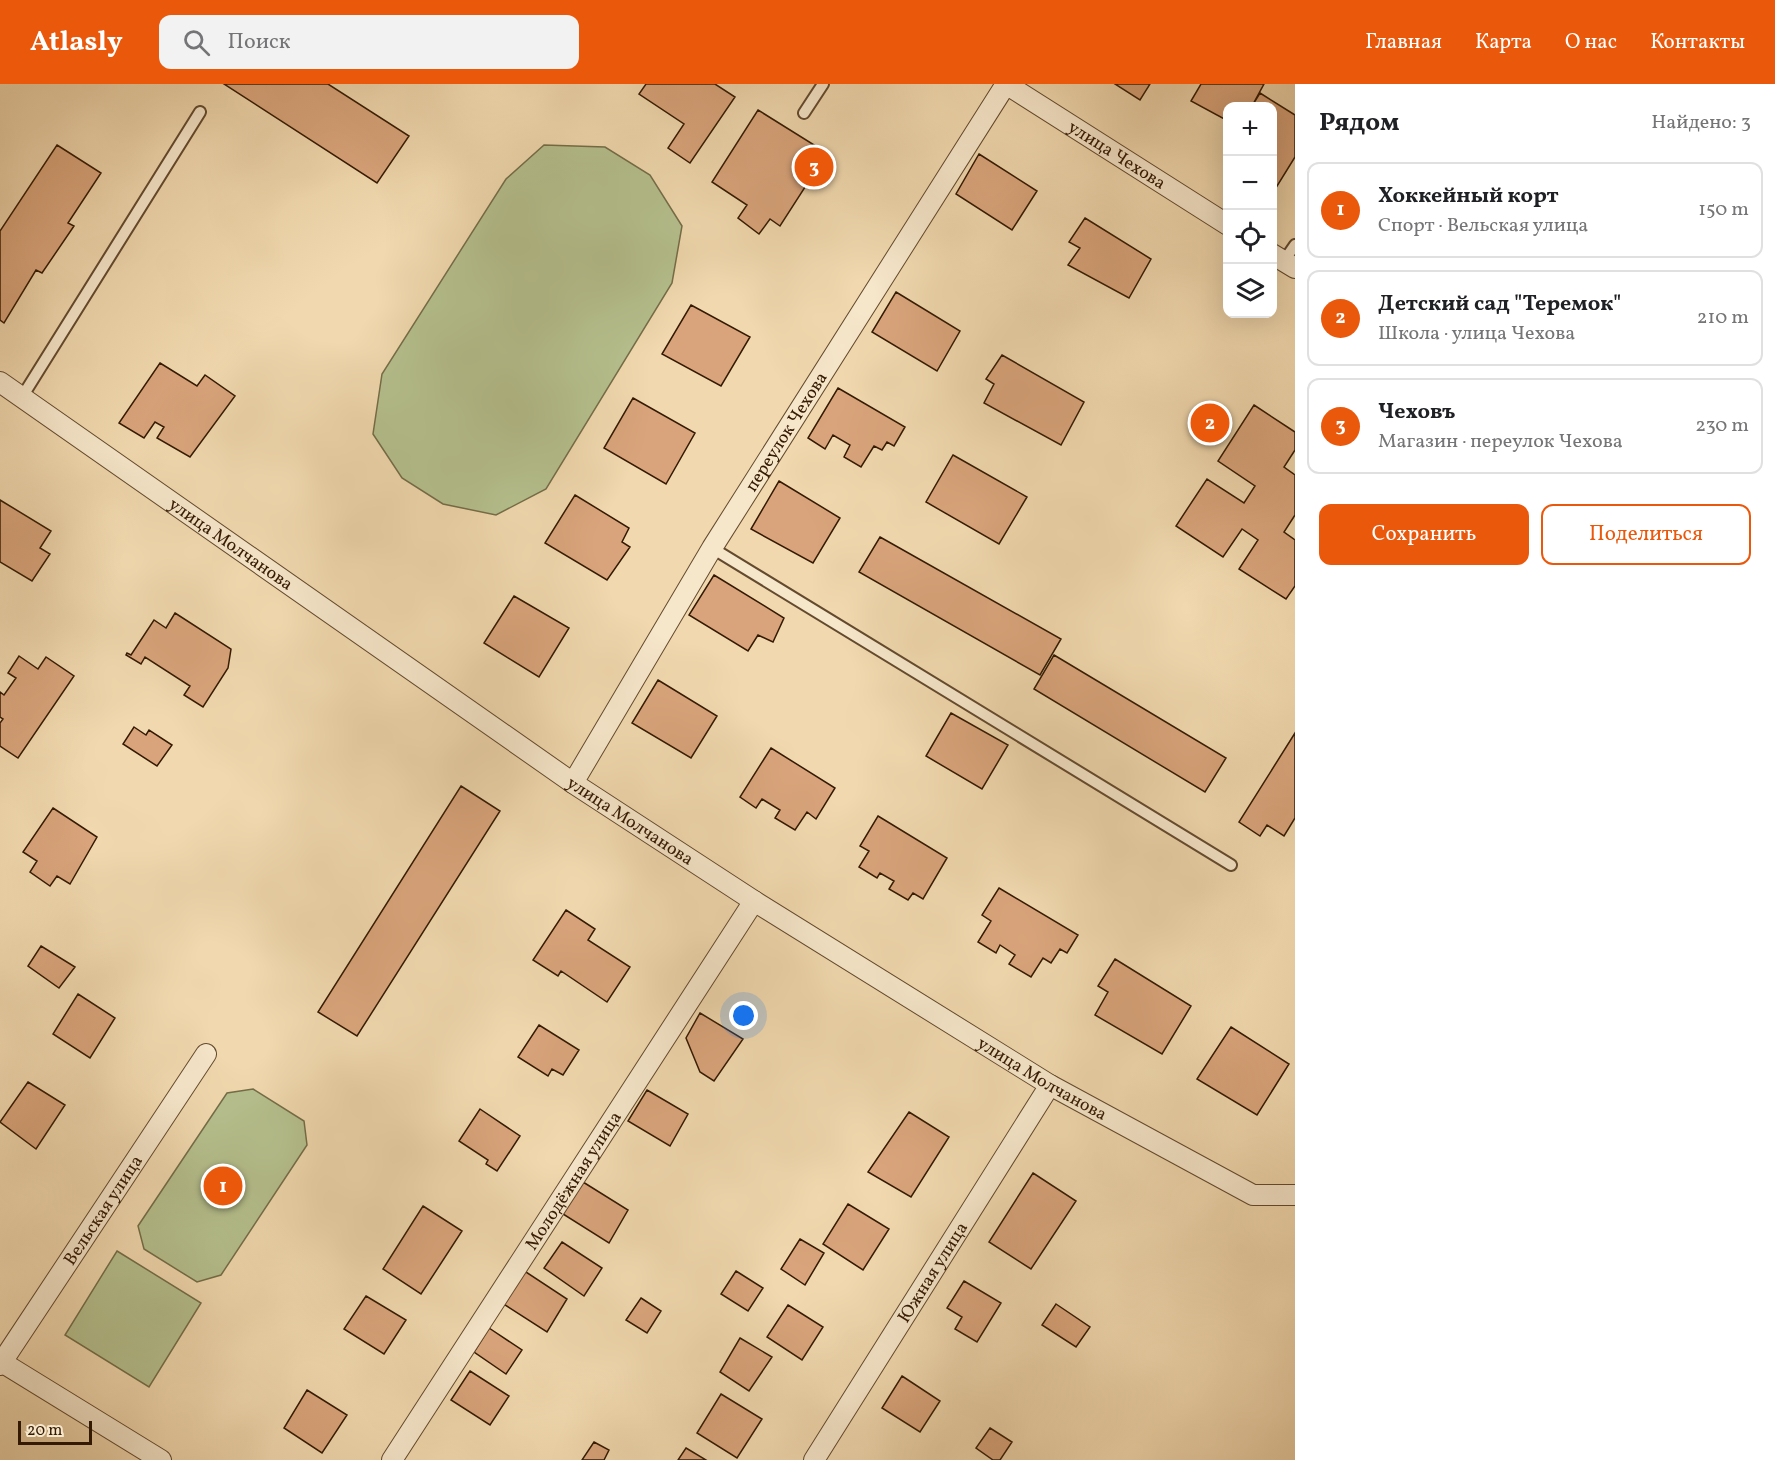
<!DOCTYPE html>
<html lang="ru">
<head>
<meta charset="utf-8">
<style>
  :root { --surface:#fff; --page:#f2f2f2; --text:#202124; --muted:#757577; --line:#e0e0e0; --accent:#ea580c }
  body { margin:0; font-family:Vollkorn,serif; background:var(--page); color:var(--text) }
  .controls { position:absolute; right:18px; top:18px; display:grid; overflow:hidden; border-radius:12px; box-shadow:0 6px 24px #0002 }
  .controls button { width:54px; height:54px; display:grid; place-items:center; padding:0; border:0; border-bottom:2px solid var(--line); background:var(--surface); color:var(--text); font:30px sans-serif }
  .scale { position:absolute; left:18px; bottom:15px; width:74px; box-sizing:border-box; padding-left:6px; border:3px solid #341a03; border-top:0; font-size:16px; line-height:21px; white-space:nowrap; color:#341a03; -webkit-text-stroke:4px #f6e6ca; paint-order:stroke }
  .you { position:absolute; left:744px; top:932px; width:21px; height:21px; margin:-15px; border:4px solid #fff; border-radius:50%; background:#1a73e8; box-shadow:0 0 0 9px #1a73e833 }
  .badge { display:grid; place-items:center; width:39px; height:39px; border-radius:50%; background:var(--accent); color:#fff; font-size:20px; font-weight:700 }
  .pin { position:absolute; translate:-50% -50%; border:3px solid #fff; box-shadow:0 2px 6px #0006 }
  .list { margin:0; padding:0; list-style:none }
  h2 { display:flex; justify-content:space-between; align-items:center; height:78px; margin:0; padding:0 24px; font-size:26px }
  h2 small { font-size:20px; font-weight:400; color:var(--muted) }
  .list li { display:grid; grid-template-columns:39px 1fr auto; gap:18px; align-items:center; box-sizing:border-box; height:96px; margin:0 12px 12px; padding:0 12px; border:2px solid var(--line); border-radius:12px }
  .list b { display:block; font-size:22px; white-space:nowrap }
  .list p { margin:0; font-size:20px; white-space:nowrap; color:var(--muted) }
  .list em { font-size:20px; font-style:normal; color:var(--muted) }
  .actions { display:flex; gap:12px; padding:18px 24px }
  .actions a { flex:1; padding:14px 0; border:2px solid var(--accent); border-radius:12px; text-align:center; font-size:21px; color:var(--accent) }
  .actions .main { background:var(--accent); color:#fff }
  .icon { flex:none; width:33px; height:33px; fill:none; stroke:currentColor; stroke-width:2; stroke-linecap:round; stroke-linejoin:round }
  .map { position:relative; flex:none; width:1295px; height:1376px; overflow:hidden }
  header { display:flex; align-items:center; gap:36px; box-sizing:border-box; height:84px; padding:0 30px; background:var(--accent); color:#fff }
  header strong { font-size:28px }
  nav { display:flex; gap:33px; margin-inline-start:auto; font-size:21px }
  .search { width:420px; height:54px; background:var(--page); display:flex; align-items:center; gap:15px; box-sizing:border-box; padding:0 21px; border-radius:12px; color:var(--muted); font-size:22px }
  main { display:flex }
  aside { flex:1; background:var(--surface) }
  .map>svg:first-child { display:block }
  .green { fill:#b5c08e; stroke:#746d48; stroke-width:1.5 }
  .building { fill:#d9a47b; stroke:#341a03; stroke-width:1.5 }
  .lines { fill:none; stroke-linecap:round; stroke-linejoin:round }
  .lane-casing { stroke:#634a2e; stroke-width:14 }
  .street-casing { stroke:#634a2e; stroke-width:22 }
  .lane { stroke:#f6e6ca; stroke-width:10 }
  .street { stroke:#f6e6ca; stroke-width:20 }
  .labels { text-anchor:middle; stroke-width:4.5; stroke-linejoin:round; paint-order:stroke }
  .street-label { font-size:18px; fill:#341a03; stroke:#f6e6ca }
</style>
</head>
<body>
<header>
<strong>Atlasly</strong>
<div class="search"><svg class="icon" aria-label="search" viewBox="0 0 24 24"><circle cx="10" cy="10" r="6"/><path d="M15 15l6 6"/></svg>Поиск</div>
<nav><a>Главная</a><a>Карта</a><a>О нас</a><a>Контакты</a></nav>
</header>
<main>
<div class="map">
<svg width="1295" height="1376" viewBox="0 0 1295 1376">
  <rect width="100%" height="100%" fill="#f1d8ae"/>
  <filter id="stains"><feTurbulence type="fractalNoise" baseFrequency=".00333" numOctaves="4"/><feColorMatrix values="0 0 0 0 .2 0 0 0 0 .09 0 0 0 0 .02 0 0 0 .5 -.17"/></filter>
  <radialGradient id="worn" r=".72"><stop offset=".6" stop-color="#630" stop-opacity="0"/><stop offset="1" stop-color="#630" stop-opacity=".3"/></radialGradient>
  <!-- green -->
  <path class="green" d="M 544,61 L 605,63 L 650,91 L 682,142 L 672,199 L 546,405 L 496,431 L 443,420 L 402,394 L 373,350 L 382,290 L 506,95 Z
    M 253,1005 L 304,1037 L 307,1061 L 221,1191 L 197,1198 L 144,1165 L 138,1142 L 227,1009 Z
    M 117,1167 L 201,1219 L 149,1303 L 65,1251 Z"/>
  <!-- building -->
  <path class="building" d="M 224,0 L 328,0 L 409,52 L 377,99 Z
    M 646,0 L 715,0 L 735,13 L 690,79 L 668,64 L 684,40 L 639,10 Z
    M 1115,0 L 1150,0 L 1140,16 Z
    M 1201,0 L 1264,0 L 1252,22 L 1228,22 L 1228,37 L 1191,17 Z
    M 1260,9 L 1295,31 L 1295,73 L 1274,107 L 1272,22 L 1252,22 Z
    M 758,26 L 827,69 L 780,142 L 770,135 L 759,150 L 738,134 L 747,121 L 712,98 Z
    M 57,61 L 101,89 L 68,139 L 74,142 L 42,189 L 36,186 L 4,239 L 0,236 L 0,147 Z
    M 979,70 L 1037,107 L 1012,146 L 956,110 Z
    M 1085,134 L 1151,175 L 1129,214 L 1068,181 L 1080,164 L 1069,158 Z
    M 896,208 L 960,247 L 937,287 L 872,248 Z
    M 691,221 L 750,253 L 721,302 L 662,270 Z
    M 1002,271 L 1084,318 L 1061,361 L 984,319 L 994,300 L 986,295 Z
    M 160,279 L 197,302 L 205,291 L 235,312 L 190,373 L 157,354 L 164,343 L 155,338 L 144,354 L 119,339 Z
    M 838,304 L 905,343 L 894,362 L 887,358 L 882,366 L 874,362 L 861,383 L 844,373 L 850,361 L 833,351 L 825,365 L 808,354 Z
    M 633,314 L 695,349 L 666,400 L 604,364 Z
    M 1254,321 L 1295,348 L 1295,366 L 1284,383 L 1295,391 L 1295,431 L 1284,448 L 1295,456 L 1295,502 L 1286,515 L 1239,485 L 1258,456 L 1242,445 L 1223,473 L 1176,442 L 1207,395 L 1244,419 L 1255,402 L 1218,377 Z
    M 953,371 L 1027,413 L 999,460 L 926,418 Z
    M 779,397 L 840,434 L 813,479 L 751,445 Z
    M 575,411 L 629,444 L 622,458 L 630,463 L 607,496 L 545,459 Z
    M 0,416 L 51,447 L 40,464 L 50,470 L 32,497 L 0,478 Z
    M 880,453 L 1061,555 L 1040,591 L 859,488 Z
    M 714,491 L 784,534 L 773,558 L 758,551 L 748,567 L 689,531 Z
    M 514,512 L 569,544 L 539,593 L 484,559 Z
    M 175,529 L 231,565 L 228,584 L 203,623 L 184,611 L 190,602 L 145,573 L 141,580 L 126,571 L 127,569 L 131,571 L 154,536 L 166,544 Z
    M 1054,571 L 1226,674 L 1205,708 L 1034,605 Z
    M 19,572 L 38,585 L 46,573 L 74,592 L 18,674 L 0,662 L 0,639 L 3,635 L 0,633 L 0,608 L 4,611 L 16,594 L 8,589 Z
    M 658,596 L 717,632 L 691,674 L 632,639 Z
    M 951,629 L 1008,661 L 982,705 L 926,672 Z
    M 134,643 L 146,651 L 149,646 L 172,661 L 157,682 L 123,660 Z
    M 1295,649 L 1295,734 L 1284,752 L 1267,741 L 1260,752 L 1239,738 Z
    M 771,664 L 835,704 L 816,735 L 807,728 L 795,746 L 775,734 L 780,726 L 762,715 L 756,724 L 740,713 Z
    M 461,702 L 500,727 L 357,952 L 318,928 Z
    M 53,724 L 97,753 L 70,800 L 57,792 L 50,802 L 30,788 L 37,777 L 23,768 Z
    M 878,732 L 947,774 L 923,815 L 913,809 L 908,816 L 889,805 L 894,797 L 880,789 L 877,794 L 859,783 L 869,767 L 860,762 Z
    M 999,804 L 1078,851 L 1067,869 L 1060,865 L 1051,879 L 1043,874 L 1031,893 L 1009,880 L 1015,871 L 1000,861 L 996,869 L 978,858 L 991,837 L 982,831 Z
    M 566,826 L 595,845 L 588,856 L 630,883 L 607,918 L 561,887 L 558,892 L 533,876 Z
    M 41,862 L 75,883 L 59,904 L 28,882 Z
    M 1115,875 L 1191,922 L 1162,970 L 1095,931 L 1108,908 L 1098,902 Z
    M 78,910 L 115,934 L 90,974 L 53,950 Z
    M 700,929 L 743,955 L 714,997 L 700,988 L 686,954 Z
    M 539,941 L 579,966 L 563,991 L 552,985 L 548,992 L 518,973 Z
    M 1231,943 L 1289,980 L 1257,1031 L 1197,995 Z
    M 28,998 L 65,1021 L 36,1065 L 0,1038 Z
    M 647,1006 L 688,1030 L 670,1062 L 628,1037 Z
    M 480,1025 L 520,1052 L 497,1087 L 486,1080 L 488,1076 L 459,1057 Z
    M 909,1028 L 949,1053 L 911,1113 L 868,1088 Z
    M 1033,1089 L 1076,1117 L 1031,1185 L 989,1158 Z
    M 583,1098 L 628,1126 L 609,1159 L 563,1130 Z
    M 848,1120 L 889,1145 L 863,1186 L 823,1160 Z
    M 423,1122 L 462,1147 L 421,1210 L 383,1185 Z
    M 800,1155 L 824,1169 L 805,1201 L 781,1185 Z
    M 562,1158 L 602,1184 L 584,1212 L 544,1184 Z
    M 523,1186 L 567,1215 L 547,1248 L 502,1219 Z
    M 736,1187 L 763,1204 L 748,1227 L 721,1210 Z
    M 964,1197 L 1001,1219 L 977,1258 L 955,1245 L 962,1233 L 947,1224 Z
    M 366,1212 L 406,1236 L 384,1270 L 344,1245 Z
    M 641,1214 L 661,1227 L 647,1249 L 626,1236 Z
    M 1056,1220 L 1090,1243 L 1076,1263 L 1042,1241 Z
    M 788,1221 L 823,1243 L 802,1276 L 767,1253 Z
    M 489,1244 L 522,1266 L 506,1290 L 474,1268 Z
    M 740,1254 L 772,1273 L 749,1307 L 720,1288 Z
    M 470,1287 L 509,1312 L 490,1341 L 451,1316 Z
    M 902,1292 L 940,1317 L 920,1348 L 882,1324 Z
    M 307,1306 L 347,1331 L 322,1369 L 284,1344 Z
    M 721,1310 L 762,1335 L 737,1374 L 697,1349 Z
    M 990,1344 L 1012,1358 L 1000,1376 L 993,1376 L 976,1364 Z
    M 594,1358 L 609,1366 L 604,1376 L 582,1376 Z
    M 686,1364 L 706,1376 L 678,1376 Z"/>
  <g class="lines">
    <!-- lane casing -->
    <g class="lane-casing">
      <path id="lane" d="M 804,29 L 823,0
        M 1284,177 L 1295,161
        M 22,313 L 200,28
        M 712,464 L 1231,781"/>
    </g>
    <!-- street casing -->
    <g class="street-casing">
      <g id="street">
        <path d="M 1272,170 L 1295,184"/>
        <path id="s1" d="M 0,298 L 573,699 L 754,817 L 1050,1001 L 1253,1111 L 1295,1111"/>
        <path id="s2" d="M 573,699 L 712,464 L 1006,0 L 1228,141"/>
        <path d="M 0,1277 L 161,1376"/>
        <path id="s3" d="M 0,1281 L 206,970"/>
        <path id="s4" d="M 392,1376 L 754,817"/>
        <path id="s5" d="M 814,1376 L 1050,1001"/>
      </g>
    </g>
    <!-- lane -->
    <use href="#lane" class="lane"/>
    <!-- street -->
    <use href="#street" class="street"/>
  </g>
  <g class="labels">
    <!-- street labels -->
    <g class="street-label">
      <text dy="6" stroke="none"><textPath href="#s2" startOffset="954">улица Чехова</textPath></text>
      <text dy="6" stroke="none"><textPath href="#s2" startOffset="411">переулок Чехова</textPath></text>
      <text dy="6" stroke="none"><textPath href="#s1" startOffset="282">улица Молчанова</textPath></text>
      <text dy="6" stroke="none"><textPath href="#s1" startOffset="768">улица Молчанова</textPath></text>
      <text dy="6" stroke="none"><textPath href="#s1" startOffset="1254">улица Молчанова</textPath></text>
      <text dy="6" stroke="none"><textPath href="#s4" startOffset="333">Молодёжная улица</textPath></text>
      <text dy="6" stroke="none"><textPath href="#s3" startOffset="186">Вельская улица</textPath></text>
      <text dy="6" stroke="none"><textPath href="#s5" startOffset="222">Южная улица</textPath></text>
    </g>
  </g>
  <rect width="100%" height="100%" filter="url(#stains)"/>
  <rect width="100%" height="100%" fill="url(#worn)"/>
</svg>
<div class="controls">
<button>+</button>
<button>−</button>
<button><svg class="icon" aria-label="locate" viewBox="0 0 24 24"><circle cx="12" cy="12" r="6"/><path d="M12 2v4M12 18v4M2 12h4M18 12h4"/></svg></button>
<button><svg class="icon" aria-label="layers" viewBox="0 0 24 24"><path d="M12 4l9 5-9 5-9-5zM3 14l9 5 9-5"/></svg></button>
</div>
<div class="scale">20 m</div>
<div class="you"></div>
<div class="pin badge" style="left:223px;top:1102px">1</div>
<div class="pin badge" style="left:1210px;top:339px">2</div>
<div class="pin badge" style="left:814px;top:83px">3</div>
</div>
<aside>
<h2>Рядом<small>Найдено: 3</small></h2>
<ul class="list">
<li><span class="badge">1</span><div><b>Хоккейный корт</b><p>Спорт · Вельская улица</p></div><em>150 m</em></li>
<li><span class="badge">2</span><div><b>Детский сад &quot;Теремок&quot;</b><p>Школа · улица Чехова</p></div><em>210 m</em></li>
<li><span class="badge">3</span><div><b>Чеховъ</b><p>Магазин · переулок Чехова</p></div><em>230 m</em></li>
</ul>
<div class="actions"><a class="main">Сохранить</a><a>Поделиться</a></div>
</aside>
</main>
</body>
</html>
